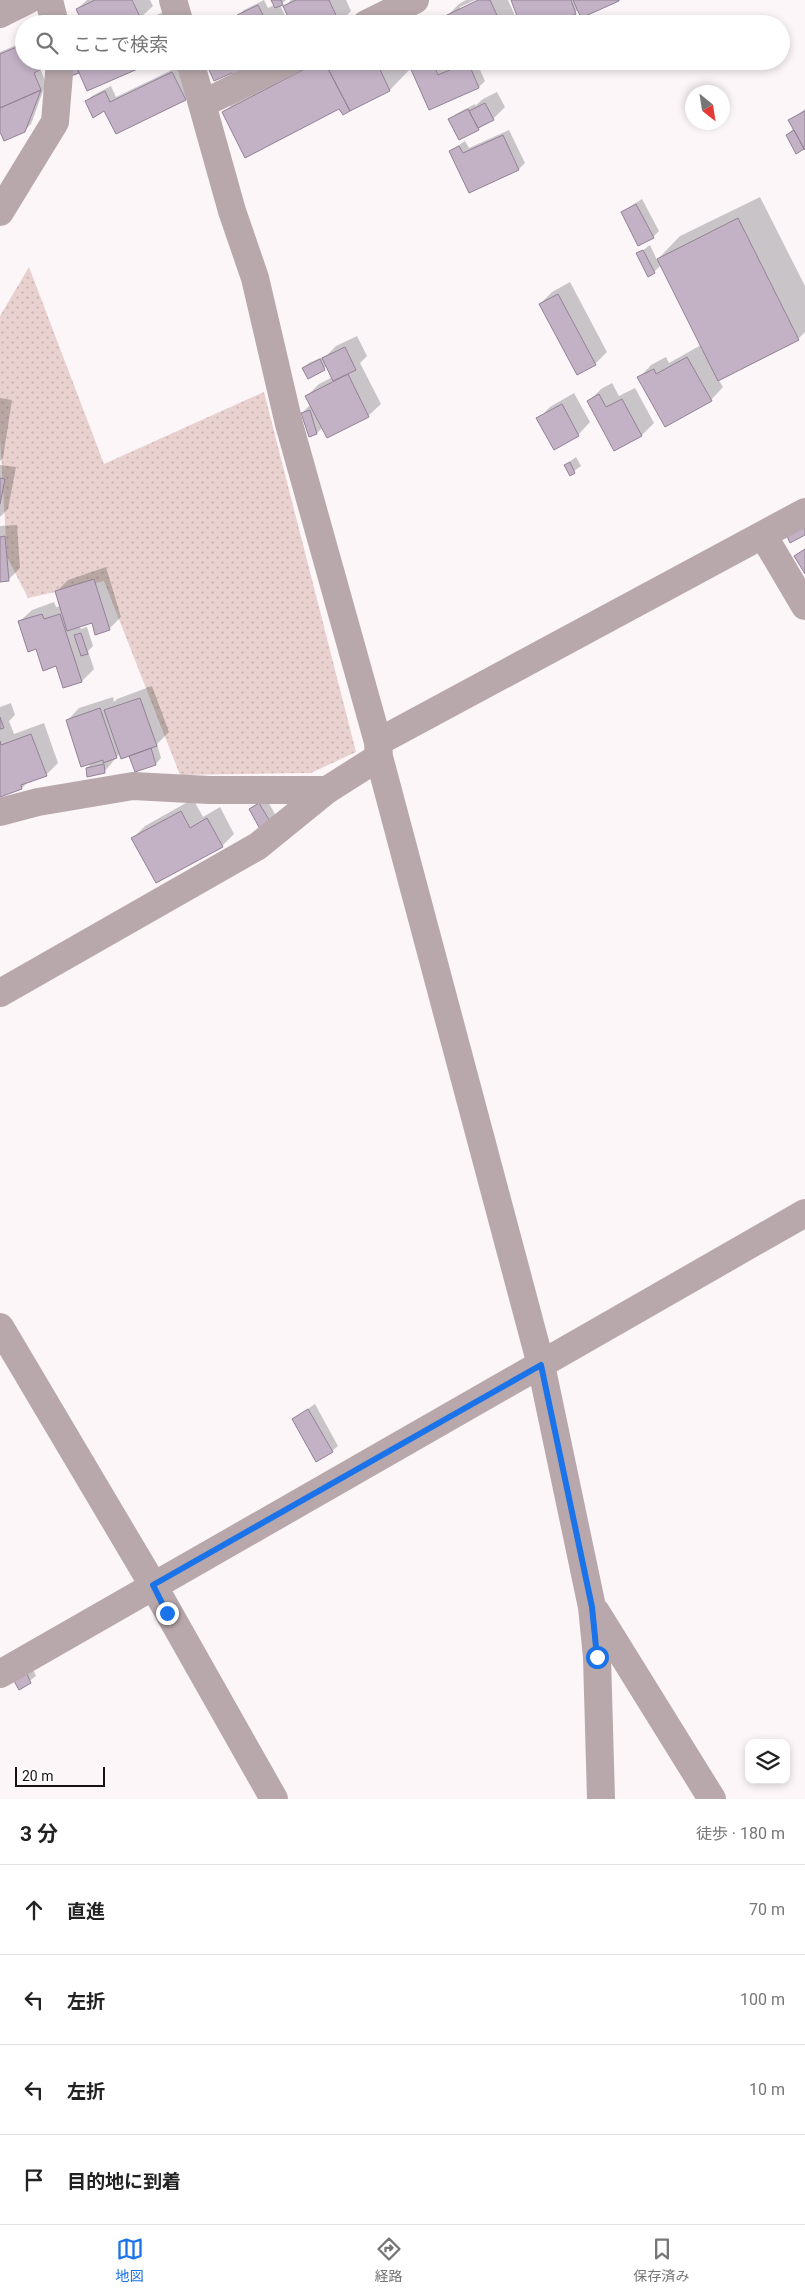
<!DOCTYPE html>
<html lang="ja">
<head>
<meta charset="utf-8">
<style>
  :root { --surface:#fff; --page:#f2f2f2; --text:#222; --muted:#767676; --line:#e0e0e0; --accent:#1a73e8 }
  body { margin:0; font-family:Roboto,"Noto Sans JP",sans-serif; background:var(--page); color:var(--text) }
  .controls { position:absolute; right:15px; bottom:15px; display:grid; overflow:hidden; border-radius:10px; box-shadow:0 2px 8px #0003 }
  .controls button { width:45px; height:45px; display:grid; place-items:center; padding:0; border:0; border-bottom:1px solid var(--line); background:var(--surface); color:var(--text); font:25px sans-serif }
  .compass { position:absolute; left:685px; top:85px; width:45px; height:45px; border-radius:50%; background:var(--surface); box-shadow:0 2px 8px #0003; rotate:150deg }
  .scale { position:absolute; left:15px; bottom:12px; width:90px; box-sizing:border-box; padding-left:5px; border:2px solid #191015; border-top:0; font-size:14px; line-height:18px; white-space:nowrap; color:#191015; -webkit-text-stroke:4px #fff; paint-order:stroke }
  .stop { position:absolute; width:15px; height:15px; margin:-11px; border:4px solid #1a73e8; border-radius:50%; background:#fff }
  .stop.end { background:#1a73e8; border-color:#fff; box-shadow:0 1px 5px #0008 }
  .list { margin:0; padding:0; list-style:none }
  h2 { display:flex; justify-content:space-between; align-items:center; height:65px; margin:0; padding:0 20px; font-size:21px }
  h2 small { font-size:16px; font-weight:400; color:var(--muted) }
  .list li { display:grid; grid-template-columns:32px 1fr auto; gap:15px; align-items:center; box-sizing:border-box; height:90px; padding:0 20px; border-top:1px solid var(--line) }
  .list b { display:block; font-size:19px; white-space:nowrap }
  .list em { font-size:16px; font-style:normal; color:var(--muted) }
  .icon { flex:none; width:28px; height:28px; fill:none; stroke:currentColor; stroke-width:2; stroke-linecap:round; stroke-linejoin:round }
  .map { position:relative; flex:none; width:805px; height:1799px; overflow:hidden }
  .search { position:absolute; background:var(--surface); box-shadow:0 2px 8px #0003; left:15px; right:15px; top:15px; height:55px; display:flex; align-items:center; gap:12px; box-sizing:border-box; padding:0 18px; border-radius:28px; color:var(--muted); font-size:19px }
  .sheet { height:425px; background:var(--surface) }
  nav { display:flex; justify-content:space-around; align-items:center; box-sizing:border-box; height:70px; border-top:1px solid var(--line); background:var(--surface); font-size:14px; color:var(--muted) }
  nav a { display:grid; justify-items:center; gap:2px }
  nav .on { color:var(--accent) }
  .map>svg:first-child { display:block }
  .grass { fill:url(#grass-dots) }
  .shadow { fill:#0003 }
  .building { fill:#c3b1c6; stroke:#938296 }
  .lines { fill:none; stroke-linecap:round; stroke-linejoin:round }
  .minor { stroke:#b8a8ab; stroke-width:28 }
  .route { stroke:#1a73e8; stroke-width:6 }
</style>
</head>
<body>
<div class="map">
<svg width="805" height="1799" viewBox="0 0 805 1799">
  <defs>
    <pattern id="grass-dots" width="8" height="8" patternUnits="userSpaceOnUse" patternTransform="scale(1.25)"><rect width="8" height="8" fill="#e8d1ce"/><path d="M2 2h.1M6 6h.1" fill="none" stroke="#c6b2b0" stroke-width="1.8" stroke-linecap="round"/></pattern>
  </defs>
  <rect width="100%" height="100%" fill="#fcf6f9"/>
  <!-- grass -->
  <path class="grass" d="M 29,267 L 104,464 L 264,392 L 356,752 L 311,773 L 180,775 L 104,581 L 28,598 L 7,557 L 0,437 L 0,316 Z"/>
  <!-- shadow -->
  <path class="shadow" d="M 87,0 L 150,0 L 153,6 L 140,18 L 129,24 L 82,24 L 84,22 L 77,9 Z
    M 264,0 L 268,8 L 274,5 L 272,0 L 286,0 L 280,5 L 289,24 L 235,24 L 241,21 L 238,16 L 244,10 Z
    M 291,0 L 346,0 L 351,11 L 339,24 L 285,6 Z
    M 466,0 L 475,0 L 460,7 L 460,10 L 481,0 L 508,0 L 517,20 L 519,19 L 512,0 L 619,0 L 578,9 L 575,13 L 520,21 L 517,24 L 450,24 L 447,16 L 459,4 Z
    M 163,12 L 168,24 L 137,24 Z
    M 42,17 L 45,24 L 28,24 Z
    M 24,42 L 24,61 L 45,61 L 40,68 L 46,83 L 31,124 L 25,130 L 0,129 L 0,52 Z
    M 311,61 L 409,61 L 411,65 L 415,61 L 440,61 L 444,70 L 464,61 L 476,61 L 485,81 L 479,87 L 430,108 L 412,67 L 390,90 L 343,113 L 340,107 L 223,113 L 236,101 Z
    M 178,67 L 191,93 L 185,99 L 105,110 L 87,101 L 92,96 L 111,86 L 116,97 Z
    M 497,92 L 505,107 L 493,119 L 478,129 L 450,119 L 456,114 L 475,104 L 475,106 L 483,99 Z
    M 805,109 L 805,148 L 797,152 L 787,135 L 794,128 L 790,120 Z
    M 509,130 L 525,163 L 519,169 L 450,151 L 465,141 L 469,148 Z
    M 760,197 L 805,286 L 805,332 L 798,339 L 718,379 L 723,387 L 711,400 L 639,378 L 651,365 L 666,357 L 669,363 L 701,345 L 661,265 L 654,272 L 638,254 L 650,245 L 657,260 L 680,236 Z
    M 642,199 L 659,231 L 653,237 L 622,212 Z
    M 570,282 L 607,352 L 595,364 L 540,304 L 552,292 Z
    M 357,336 L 367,356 L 360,363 L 381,404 L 368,416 L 328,437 L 323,427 L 317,433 L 309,435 L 302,413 L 311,404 L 307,396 L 319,384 L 333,377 L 327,366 L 308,377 L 303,368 L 309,363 L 327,355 L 336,346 Z
    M 612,383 L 619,396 L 635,388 L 654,423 L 642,435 L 615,450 L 589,401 L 601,389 Z
    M 574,393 L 590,422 L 578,435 L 538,419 L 550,407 Z
    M 0,398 L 12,400 L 3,458 L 0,461 Z
    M 576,457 L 581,466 L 570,474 L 565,465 Z
    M 0,465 L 16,467 L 8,509 L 0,517 Z
    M 17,525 L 20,568 L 8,580 L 0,581 L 0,526 Z
    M 106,567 L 121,617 L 109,629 L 92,621 L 79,625 L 81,629 L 87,627 L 93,646 L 88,651 L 94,669 L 82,681 L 64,686 L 57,665 L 37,647 L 19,622 L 32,610 L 54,602 L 56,607 L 61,606 L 56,592 L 68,580 Z
    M 152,686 L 169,732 L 157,744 L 161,758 L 156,764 L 120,753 L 105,771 L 87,768 L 94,761 L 67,721 L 79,708 L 113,697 L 114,702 L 117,699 Z
    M 11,703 L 15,715 L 9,721 L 14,734 L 44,723 L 58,763 L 46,775 L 28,782 L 22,788 L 0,792 L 0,707 Z
    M 266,798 L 276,816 L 270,822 L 250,809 Z
    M 193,799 L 203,817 L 220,807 L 234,834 L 222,846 L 133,838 L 145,826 Z
    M 315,1404 L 338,1446 L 332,1451 L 293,1419 Z
    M 33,1669 L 36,1676 L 20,1688 L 16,1681 Z"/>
  <!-- building -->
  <path class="building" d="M 95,0 L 132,0 L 141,19 L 132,24 L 83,24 L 76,9 Z
    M 271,0 L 281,0 L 283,5 L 275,8 Z
    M 296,0 L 329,0 L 340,24 L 291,24 L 283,6 Z
    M 478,0 L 490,0 L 501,24 L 449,24 L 445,16 Z
    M 511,0 L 571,0 L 576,14 L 549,24 L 520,24 Z
    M 573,0 L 619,0 L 619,1 L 581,18 Z
    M 258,5 L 263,15 L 246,24 L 241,24 L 237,15 Z
    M 263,16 L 265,20 L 269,18 L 272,24 L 246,24 Z
    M 24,44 L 24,61 L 37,61 L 41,69 L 34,73 L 41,90 L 0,108 L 0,54 Z
    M 64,61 L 74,61 L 79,73 L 68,77 Z
    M 74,61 L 156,61 L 87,91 Z
    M 205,61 L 271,61 L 235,79 L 232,73 L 214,81 Z
    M 320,61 L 324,61 L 350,111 L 343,115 L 339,109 L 245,158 L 222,112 Z
    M 324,61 L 376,61 L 390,91 L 350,111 Z
    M 418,61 L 432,61 L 438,75 L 468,62 L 479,88 L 429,110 L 409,65 Z
    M 172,72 L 186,100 L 116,134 L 104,111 L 93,118 L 85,101 L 105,91 L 110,102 Z
    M 41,90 L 25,132 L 4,141 L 0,132 L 0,108 Z
    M 485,103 L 494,120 L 478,128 L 469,111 Z
    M 468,109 L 479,130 L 459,140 L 448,119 Z
    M 805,111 L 805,150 L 788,120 Z
    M 794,130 L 804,149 L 796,154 L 786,135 Z
    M 503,135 L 519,170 L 469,193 L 449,151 L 459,146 L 463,153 Z
    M 636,204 L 654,238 L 638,246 L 621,212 Z
    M 738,218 L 799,340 L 718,381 L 657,259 Z
    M 643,250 L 655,273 L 648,277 L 636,253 Z
    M 558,294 L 596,365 L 577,375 L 539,304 Z
    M 345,347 L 356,370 L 333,381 L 322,358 Z
    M 687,357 L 712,401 L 665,427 L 637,377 L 654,369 L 656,374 Z
    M 320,359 L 325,370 L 308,379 L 302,368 Z
    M 348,374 L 369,417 L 327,438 L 305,396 Z
    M 599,394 L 606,407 L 622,399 L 642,436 L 614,451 L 587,401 Z
    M 562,404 L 579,436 L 554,450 L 536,418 Z
    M 310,410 L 317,434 L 309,437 L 301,413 Z
    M 570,462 L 575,473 L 570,476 L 564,465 Z
    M 0,478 L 5,479 L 0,504 Z
    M 805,526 L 805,535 L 790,543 L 787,536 Z
    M 5,536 L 9,581 L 0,582 L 0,537 Z
    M 805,549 L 805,574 L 794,556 Z
    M 94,579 L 110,630 L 95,635 L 92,623 L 67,631 L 55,591 Z
    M 42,614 L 44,619 L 60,614 L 82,682 L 63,688 L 56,666 L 43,671 L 36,649 L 28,652 L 18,621 Z
    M 81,633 L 88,654 L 81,656 L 74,635 Z
    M 140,698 L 157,746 L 121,759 L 104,710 Z
    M 100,708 L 117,758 L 103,763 L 103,760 L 81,767 L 66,720 Z
    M 0,717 L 4,728 L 0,729 Z
    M 31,734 L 47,776 L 21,785 L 22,789 L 0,797 L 0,741 L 1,745 Z
    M 151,748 L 156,765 L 135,772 L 129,756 Z
    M 104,764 L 105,773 L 87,777 L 86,768 Z
    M 259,803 L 271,823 L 260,829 L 249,809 Z
    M 181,811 L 190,828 L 207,818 L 223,847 L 156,883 L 131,838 Z
    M 308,1409 L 333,1452 L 316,1462 L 292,1419 Z
    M 27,1674 L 31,1683 L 19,1690 L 14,1681 Z"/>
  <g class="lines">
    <!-- minor -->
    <path class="minor" d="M 49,0 L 55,24
      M 173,0 L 180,24
      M 0,14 L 28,0
      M 366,24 L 415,0
      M 190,61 L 232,211 L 255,278 L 289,424 L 378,742 L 379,757 L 541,1365 L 592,1607 L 597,1657 L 601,1799
      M 202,104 L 290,61
      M 0,212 L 55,122 L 60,61
      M 763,535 L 805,606
      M 378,742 L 805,512
      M 0,812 L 38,802 L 133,786 L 209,790 L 327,790
      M 0,993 L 258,846 L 327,790 L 379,757
      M 0,1327 L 153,1585 L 274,1799
      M 596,1612 L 712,1799
      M 0,1674 L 805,1213"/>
  </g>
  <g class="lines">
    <!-- route -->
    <path class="route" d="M 167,1613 L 153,1585 L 541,1365 L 592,1607 L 597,1657"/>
  </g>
</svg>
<div class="controls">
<button><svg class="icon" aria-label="layers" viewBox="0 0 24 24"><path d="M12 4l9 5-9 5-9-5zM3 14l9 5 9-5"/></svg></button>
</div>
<svg class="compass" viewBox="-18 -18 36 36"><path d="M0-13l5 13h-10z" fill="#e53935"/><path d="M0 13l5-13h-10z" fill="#767676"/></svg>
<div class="scale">20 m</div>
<div class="stop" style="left:597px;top:1657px"></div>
<div class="stop end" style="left:167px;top:1613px"></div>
<div class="search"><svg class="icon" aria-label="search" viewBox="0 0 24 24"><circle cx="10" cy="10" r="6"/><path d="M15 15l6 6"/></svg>ここで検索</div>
</div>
<section class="sheet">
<h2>3 分<small>徒歩 · 180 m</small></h2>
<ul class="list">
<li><svg class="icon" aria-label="ahead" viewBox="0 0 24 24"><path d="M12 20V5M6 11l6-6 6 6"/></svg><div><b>直進</b></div><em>70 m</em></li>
<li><svg class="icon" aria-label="left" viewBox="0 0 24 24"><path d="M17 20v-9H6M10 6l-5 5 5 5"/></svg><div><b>左折</b></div><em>100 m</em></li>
<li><svg class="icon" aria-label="left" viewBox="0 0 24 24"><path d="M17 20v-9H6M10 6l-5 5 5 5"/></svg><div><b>左折</b></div><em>10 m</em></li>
<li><svg class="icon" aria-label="arrive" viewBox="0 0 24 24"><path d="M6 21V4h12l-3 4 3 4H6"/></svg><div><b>目的地に到着</b></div></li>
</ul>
</section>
<nav>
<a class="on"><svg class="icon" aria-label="map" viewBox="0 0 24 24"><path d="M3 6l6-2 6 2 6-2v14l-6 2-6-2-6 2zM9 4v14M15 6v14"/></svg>地図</a>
<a><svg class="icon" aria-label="directions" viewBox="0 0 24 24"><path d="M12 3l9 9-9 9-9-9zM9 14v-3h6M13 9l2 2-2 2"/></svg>経路</a>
<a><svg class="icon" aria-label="saved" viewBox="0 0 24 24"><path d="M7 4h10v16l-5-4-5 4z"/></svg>保存済み</a>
</nav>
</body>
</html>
